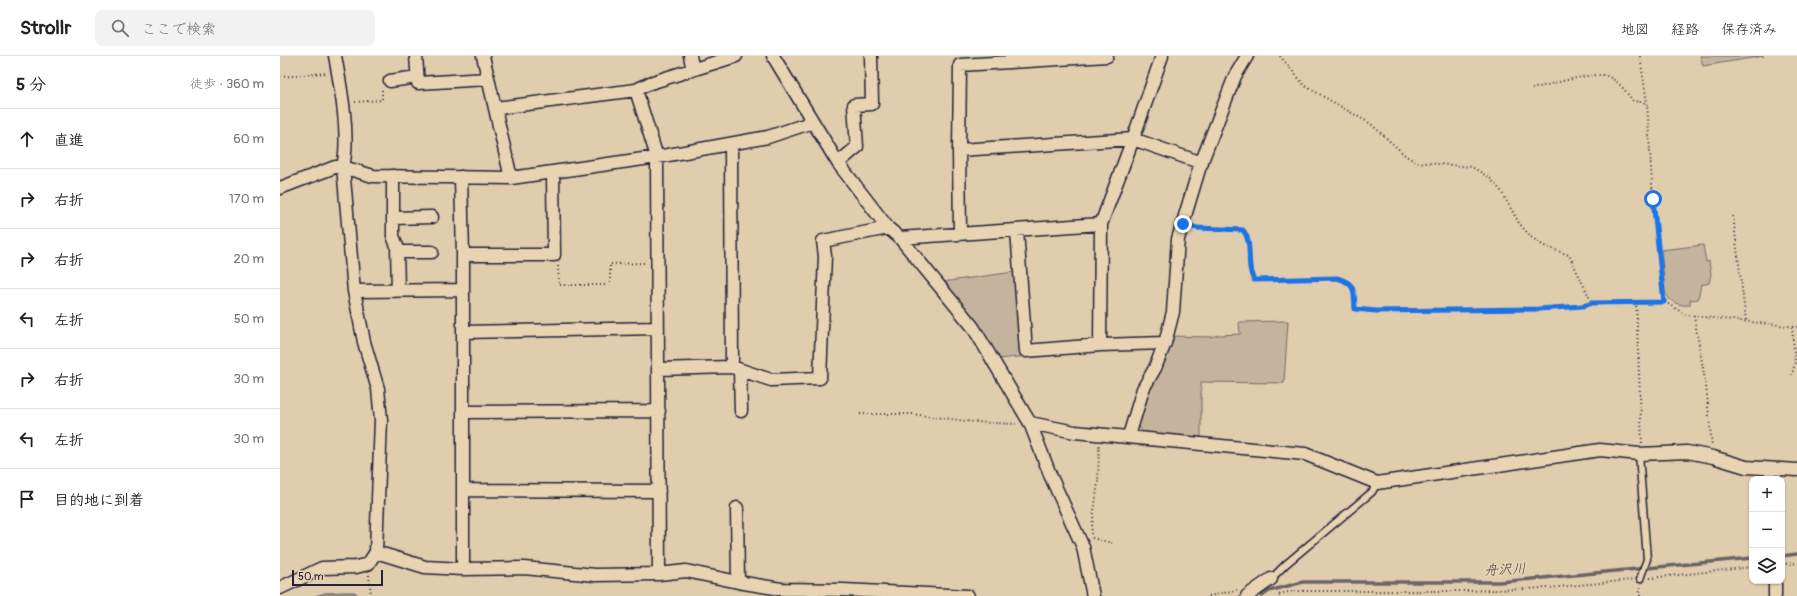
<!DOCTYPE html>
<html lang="ja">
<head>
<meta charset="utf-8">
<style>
  :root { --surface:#fff; --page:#f2f2f2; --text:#202124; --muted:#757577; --line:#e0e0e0 }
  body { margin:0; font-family:Pangolin,"Klee One",sans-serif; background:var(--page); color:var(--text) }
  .controls { position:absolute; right:12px; bottom:12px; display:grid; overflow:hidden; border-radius:8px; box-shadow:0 1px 3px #0004 }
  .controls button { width:36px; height:36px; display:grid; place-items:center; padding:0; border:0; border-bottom:1px solid var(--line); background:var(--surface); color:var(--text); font:20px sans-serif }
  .scale { position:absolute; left:12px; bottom:10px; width:91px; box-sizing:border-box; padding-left:4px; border:2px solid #22223b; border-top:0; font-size:11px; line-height:14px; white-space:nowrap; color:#22223b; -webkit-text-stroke:3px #e8d4b2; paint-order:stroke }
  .stop { position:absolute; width:12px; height:12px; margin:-9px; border:3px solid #1a73e8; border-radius:50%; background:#fff }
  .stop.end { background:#1a73e8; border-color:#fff; box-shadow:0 1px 4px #0008 }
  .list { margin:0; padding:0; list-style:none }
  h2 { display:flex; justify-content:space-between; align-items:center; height:52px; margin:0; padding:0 16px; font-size:17px }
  h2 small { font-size:13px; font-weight:400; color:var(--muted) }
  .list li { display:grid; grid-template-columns:26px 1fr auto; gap:12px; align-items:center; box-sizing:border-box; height:60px; padding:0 16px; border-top:1px solid var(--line) }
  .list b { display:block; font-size:15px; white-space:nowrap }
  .list em { font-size:13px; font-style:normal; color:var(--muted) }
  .icon { flex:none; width:22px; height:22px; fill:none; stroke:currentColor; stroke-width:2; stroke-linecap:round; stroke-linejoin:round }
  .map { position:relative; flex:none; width:1517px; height:540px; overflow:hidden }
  header { display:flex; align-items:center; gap:24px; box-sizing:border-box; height:56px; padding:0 20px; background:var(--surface); border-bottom:1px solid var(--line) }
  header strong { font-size:19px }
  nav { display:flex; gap:22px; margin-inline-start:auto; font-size:14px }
  .search { width:280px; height:36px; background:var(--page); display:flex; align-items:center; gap:10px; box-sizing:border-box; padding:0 14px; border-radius:8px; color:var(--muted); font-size:15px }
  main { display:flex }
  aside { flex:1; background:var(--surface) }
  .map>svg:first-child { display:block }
  .green { fill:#c4b39d; stroke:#736a6c }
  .water { fill:#9a8e82; stroke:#6a6366 }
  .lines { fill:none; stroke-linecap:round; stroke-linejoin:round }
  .stream { stroke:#6a6366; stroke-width:3.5 }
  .lane-casing { stroke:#22223b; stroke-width:9 }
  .street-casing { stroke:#22223b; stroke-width:15 }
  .path { stroke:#22223b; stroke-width:2; stroke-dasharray:1 3; stroke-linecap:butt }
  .lane { stroke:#e8d4b2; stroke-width:6 }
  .street { stroke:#e8d4b2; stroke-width:12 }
  .route { stroke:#1a73e8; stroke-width:5 }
  .labels { text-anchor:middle; stroke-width:3.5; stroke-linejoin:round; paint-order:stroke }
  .water-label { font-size:14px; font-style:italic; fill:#464250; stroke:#e8d4b2 }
</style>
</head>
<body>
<header>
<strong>Strollr</strong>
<div class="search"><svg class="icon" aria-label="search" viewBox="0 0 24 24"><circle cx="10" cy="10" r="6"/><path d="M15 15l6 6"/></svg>ここで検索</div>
<nav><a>地図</a><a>経路</a><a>保存済み</a></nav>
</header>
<main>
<aside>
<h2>5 分<small>徒歩 · 360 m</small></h2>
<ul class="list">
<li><svg class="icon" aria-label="ahead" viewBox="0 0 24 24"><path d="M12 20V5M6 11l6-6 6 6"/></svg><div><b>直進</b></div><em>60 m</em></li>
<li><svg class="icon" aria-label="right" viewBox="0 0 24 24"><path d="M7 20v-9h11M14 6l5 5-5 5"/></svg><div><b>右折</b></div><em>170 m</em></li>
<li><svg class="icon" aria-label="right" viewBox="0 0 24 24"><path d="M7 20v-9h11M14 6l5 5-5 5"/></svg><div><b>右折</b></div><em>20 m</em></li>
<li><svg class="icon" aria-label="left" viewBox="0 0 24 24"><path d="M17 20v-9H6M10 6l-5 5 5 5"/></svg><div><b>左折</b></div><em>50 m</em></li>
<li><svg class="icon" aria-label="right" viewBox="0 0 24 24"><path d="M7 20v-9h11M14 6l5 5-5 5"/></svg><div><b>右折</b></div><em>30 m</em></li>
<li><svg class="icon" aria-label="left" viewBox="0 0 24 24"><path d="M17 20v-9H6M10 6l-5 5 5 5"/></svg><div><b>左折</b></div><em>30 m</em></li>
<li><svg class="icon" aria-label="arrive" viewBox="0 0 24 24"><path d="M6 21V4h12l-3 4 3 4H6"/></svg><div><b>目的地に到着</b></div></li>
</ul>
</aside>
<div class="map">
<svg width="1517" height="540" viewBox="0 0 1517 540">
  <rect width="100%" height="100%" fill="#e0cdad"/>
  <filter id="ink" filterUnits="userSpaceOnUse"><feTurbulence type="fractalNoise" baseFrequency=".025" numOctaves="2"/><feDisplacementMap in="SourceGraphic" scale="8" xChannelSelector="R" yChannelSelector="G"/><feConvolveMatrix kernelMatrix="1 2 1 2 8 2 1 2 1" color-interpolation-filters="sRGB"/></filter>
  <g filter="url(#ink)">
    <!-- green -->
    <path class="green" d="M 1420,0 L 1484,0 L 1423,10 Z
      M 1423,189 L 1426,206 L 1429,205 L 1431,218 L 1429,227 L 1421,229 L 1418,243 L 1410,244 L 1410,249 C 1399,250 1391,247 1385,237 L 1381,194 Z
      M 734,216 L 740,301 L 717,303 L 662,226 Z
      M 1008,265 L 1004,327 L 921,326 L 921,383 L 863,377 L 858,369 L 867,338 L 893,280 L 930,281 L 939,279 L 960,278 L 959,266 Z"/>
    <!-- water -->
    <path class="water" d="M 62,536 L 75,536 L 79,540 L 35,540 L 45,537 Z"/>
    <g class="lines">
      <!-- stream -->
      <path class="stream" d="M 1502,500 L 1517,498
        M 982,540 L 989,535 L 1023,526 L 1220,526 L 1472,502"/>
      <!-- lane casing -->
      <g class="lane-casing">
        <path id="lane" d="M 1359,398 L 1367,503 L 1360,523
          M 991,523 L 1006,508 L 1092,436 L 1097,427"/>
      </g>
      <!-- street casing -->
      <g class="street-casing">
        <path id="street" d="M 136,0 L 138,27 L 208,23
          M 203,0 L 231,122
          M 410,0 L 413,14
          M 493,0 L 558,107 L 608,172 L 620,182 L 693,271 L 750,367 L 771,421 L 803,491 L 813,540
          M 110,25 L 137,21
          M 356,34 L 377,101 L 379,518
          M 216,52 L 356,34 L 370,27 L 456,0
          M 679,94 L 853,83 L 922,107
          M 558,107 L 577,91 L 574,49 L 592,48 L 591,0
          M 113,120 L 113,180 L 117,190 L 118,235
          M 181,121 L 183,199 L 183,513
          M 0,132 L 55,111 L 63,111 L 93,120 L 231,122 L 377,101 L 488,81 L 533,66
          M 113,162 L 152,161
          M 737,175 L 746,295 L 820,289 L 885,287
          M 680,177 L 679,94 L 680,9 L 827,0
          M 620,182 L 821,168
          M 117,196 L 152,196
          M 183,199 L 274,199 L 273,117
          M 74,235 L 183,234
          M 183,276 L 378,272
          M 820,289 L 821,168 L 853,83 L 882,0
          M 452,311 L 491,324 L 540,322 L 545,200 L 543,185 L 608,172
          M 378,313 L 452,311 L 451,88
          M 460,314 L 461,355
          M 183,356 L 379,355
          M 750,367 L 795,376 L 1025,398 L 1097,427 L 1320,394 L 1359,398 L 1407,396 L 1433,401 L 1466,411 L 1517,414
          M 849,380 L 863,333 L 875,312 L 885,287 L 893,256 L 898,183 L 920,110 L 955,20 L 967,0
          M 183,434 L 379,435
          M 457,452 L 458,526
          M 96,496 L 145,511 L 183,513 L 244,512 L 315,519 L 379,518 L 406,515 L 458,526 L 501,533 L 563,534 L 688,540
          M 1495,525 L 1495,540
          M 0,532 L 42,512 L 76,511 L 88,508 L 96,496 L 101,364 L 98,333 L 84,286 L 74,235 L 63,111 C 70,80 61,32 55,0
          M 967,540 L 991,523"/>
      </g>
      <!-- path -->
      <path class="path" d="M 1000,0 L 1025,30 L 1091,68 L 1126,100 L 1136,106 L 1192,111 L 1210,122 L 1221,135 L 1239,167 L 1251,181 L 1264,190 L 1289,199 L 1312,247 L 1385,246 L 1406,259 L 1517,271
        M 1360,0 L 1367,47 L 1373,143 L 1384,245
        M 0,21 L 47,17
        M 1252,33 C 1267,29 1316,15 1327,20 C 1339,25 1346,36 1353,45 L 1367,47
        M 75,46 L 102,44 L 102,34
        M 1453,160 L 1466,265
        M 914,171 L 963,174 C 974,188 965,209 974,224 L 1057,223 C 1076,227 1074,236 1075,253 L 1096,255 L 1258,253 L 1303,250 L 1312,247
        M 278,210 L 279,229 L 330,229 L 330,208 L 366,207
        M 1356,246 L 1362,387
        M 1414,260 L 1426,330 L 1432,390
        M 1512,271 L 1515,306 L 1512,319
        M 580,358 L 632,358 L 694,366 L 736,368
        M 811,478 L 818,426 L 819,389
        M 812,482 L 832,487
        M 1502,508 L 1517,507
        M 89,519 L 91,540
        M 1370,522 L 1472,511
        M 929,540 L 957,534
        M 1000,540 L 998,538 L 1014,535 L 1188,535 L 1268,532 L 1352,524
        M 1360,540 L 1360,531"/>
      <!-- lane -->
      <use href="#lane" class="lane"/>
      <!-- street -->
      <use href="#street" class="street"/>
    </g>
  </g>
  <g class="lines" filter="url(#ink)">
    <!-- route -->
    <path class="route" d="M 903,168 L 917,172 L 963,174 C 974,188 965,209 974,224 L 1057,222 C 1076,227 1074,236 1075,253 L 1096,255 L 1258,253 L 1303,250 L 1312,247 L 1384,246 L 1373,143"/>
  </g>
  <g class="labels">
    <!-- water labels -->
    <g class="water-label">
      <text transform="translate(1225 513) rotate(-3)" y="5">舟沢川</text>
    </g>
  </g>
</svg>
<div class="controls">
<button>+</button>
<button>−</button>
<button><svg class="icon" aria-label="layers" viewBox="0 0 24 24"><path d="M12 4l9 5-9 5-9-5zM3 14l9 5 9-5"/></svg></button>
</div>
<div class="scale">50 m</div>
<div class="stop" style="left:1373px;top:143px"></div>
<div class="stop end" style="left:903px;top:168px"></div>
</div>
</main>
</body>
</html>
